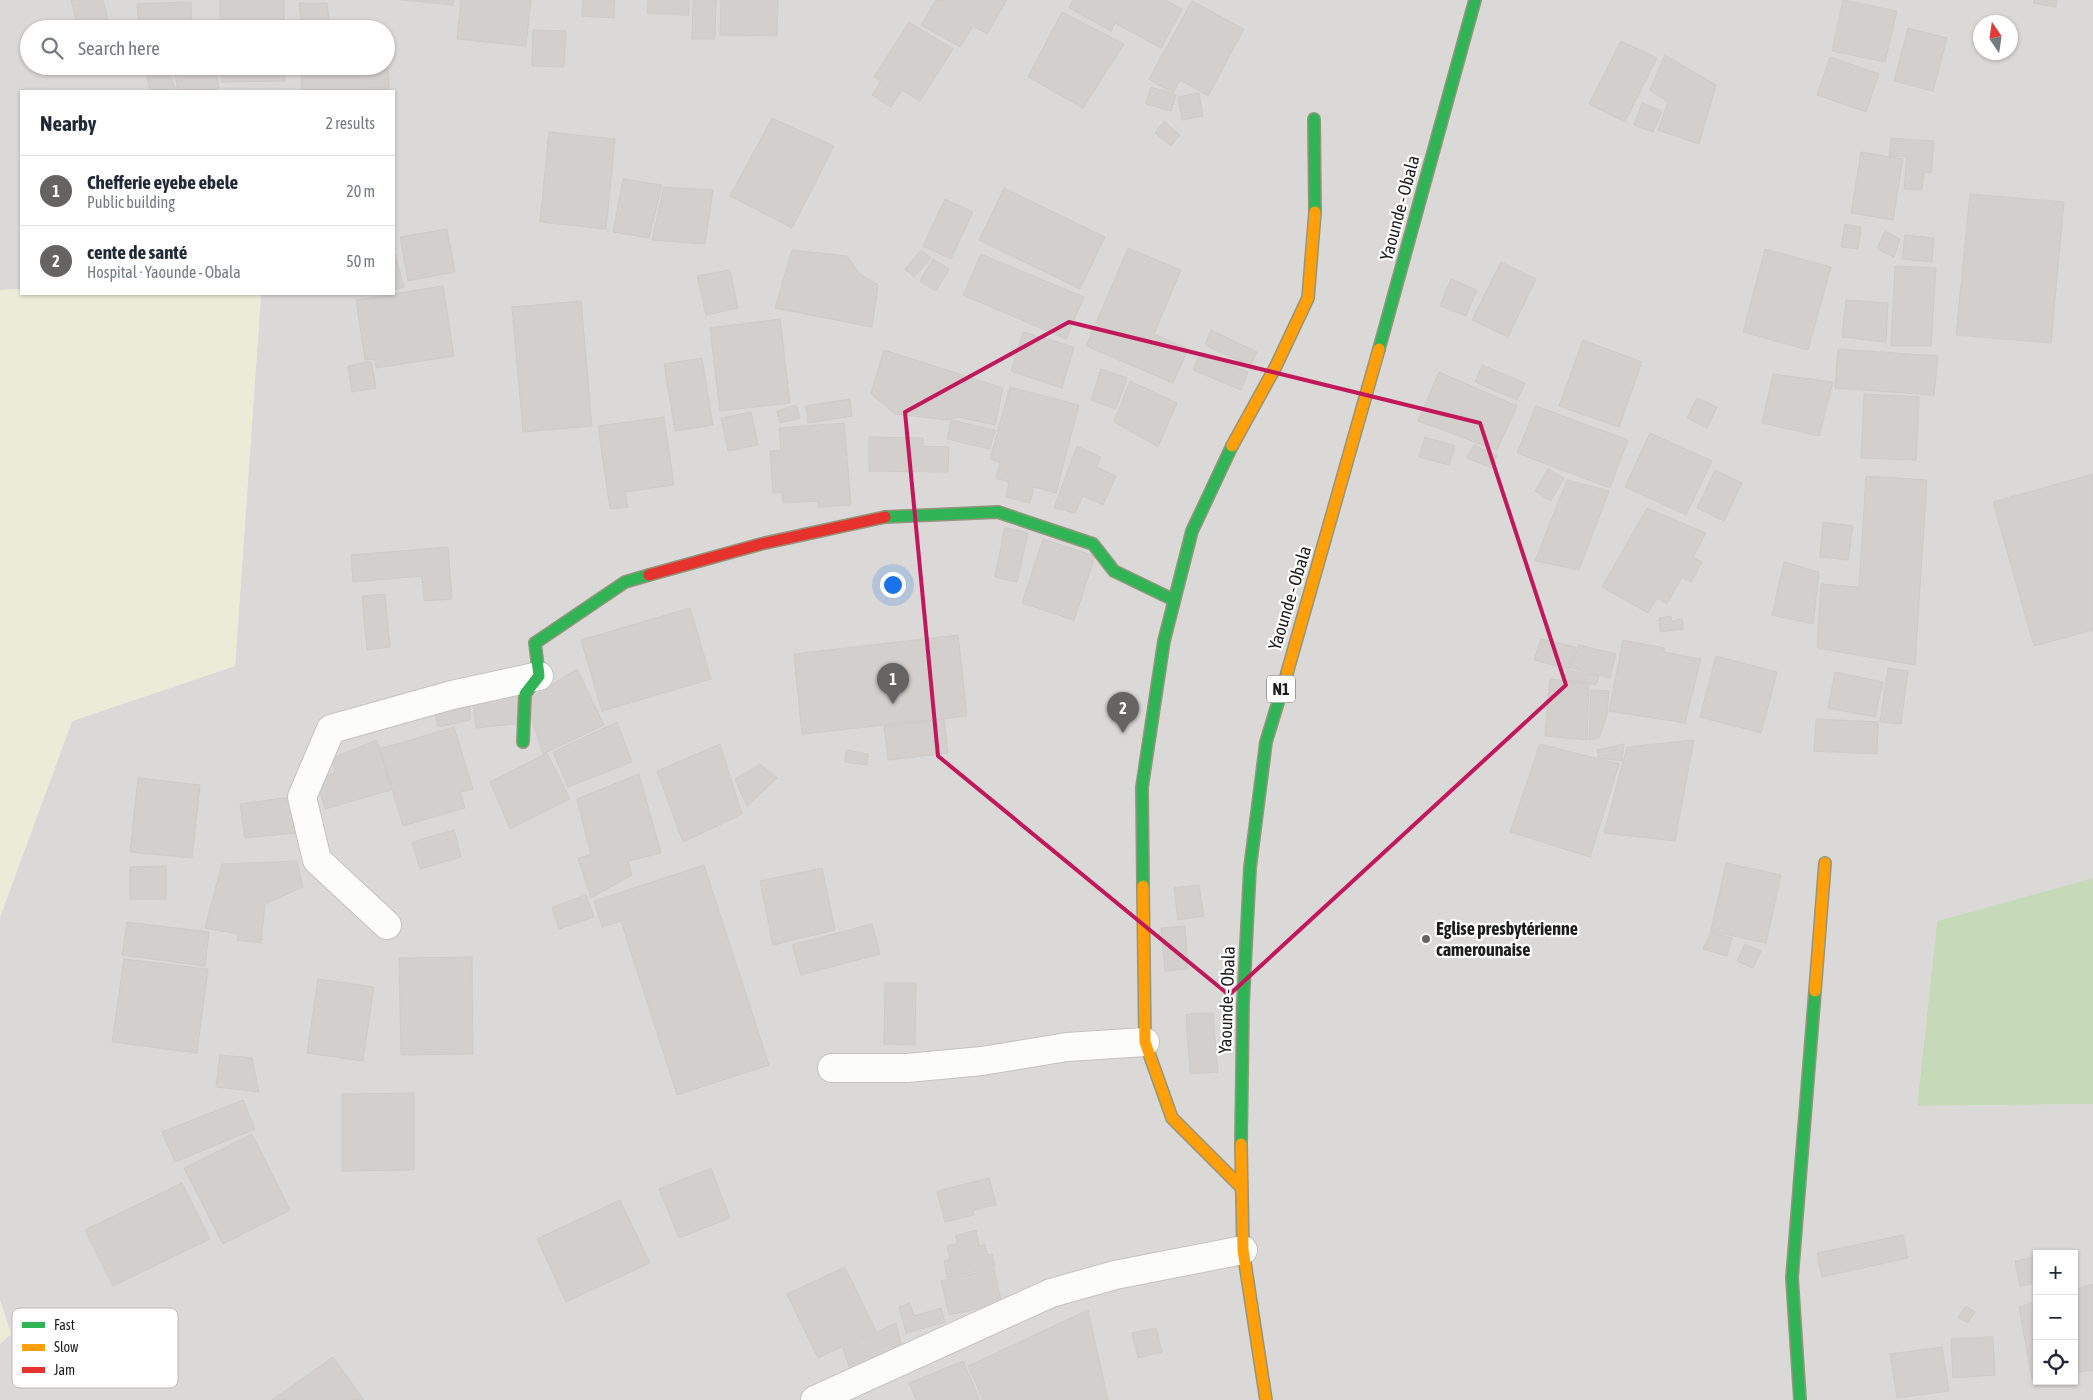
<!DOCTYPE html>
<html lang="en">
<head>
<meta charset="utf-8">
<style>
  :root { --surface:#fff; --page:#f6f6f7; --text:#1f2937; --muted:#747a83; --line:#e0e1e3; --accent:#656463 }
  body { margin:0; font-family:"Asap Condensed",sans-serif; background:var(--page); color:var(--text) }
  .controls { position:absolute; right:15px; bottom:15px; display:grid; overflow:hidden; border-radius:0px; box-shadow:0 1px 4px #0004 }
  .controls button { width:45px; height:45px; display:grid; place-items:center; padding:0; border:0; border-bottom:1px solid var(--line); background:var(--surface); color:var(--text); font:25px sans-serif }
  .compass { position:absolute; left:1973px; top:15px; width:45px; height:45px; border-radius:50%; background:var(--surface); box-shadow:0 1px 4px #0004; rotate:347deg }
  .you { position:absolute; left:892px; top:584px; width:18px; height:18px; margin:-12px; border:4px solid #fff; border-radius:50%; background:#1a73e8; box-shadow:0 0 0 8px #1a73e833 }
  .badge { display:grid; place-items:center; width:32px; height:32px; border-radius:50%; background:var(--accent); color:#fff; font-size:16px; font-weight:700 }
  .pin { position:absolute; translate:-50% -41px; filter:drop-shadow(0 1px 2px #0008) }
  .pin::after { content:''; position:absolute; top:26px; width:18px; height:15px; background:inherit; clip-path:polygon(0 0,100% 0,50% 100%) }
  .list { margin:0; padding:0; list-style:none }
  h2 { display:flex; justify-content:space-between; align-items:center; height:65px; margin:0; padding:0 20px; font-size:21px }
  h2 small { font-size:16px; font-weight:400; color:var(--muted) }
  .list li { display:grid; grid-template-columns:32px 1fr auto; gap:15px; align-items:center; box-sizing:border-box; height:70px; padding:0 20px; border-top:1px solid var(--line) }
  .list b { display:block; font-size:19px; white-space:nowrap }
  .list p { margin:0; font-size:16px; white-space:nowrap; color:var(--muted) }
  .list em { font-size:16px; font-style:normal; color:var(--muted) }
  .icon { flex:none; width:28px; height:28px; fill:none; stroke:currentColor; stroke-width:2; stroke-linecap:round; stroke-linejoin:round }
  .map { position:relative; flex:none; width:2093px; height:1400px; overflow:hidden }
  .search { position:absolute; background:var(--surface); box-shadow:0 1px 4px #0004; left:20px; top:20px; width:375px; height:55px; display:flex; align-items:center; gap:12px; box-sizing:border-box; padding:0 18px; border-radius:28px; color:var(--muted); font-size:19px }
  .panel { position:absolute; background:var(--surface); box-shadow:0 1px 4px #0004; left:20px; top:90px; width:375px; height:205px; border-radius:0px }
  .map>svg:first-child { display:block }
  .residential { fill:#dad9d7; fill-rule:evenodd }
  .farmland { fill:#ebecd8 }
  .forest { fill:#c6daba }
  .building { fill:#d2cfcc; stroke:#cecbc7 }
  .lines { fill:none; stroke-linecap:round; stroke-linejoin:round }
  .street-casing { stroke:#c4c3c1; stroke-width:30 }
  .fast-casing { stroke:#94957d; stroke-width:14 }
  .slow-casing { stroke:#94957d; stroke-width:14 }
  .jam-casing { stroke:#94957d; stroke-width:14 }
  .street { stroke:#fcfcfb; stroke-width:28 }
  .fast { stroke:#30b455; stroke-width:11 }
  .slow { stroke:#ff9f0a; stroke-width:11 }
  .jam { stroke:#e5322d; stroke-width:11 }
  .marked { fill:none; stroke:#c2185b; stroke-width:4; stroke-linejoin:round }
  .poi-dot { fill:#656463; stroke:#fff; stroke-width:2 }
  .labels { text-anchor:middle; stroke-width:4.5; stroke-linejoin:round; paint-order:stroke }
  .shield { fill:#fff; stroke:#616161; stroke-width:1 }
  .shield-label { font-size:16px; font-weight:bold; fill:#1d1d1d }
  .street-label { font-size:18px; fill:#1d1d1d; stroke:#fff }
  .poi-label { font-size:18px; font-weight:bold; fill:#1d1d1d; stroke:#fff; text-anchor:start }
  .key { fill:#fff; stroke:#bbb; stroke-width:1 }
  .key-label { font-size:14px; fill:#1d1d1d }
</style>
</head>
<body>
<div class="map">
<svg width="2093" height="1400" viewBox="0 0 2093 1400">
  <rect width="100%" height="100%" fill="#ebe9e5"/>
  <!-- residential -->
  <path class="residential" d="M 0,0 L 2093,0 L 2093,878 L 1937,921 L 1917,1106 L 2093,1104 L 2093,1400 L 0,1400 L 0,1344 L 11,1334 L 0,1300 L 0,917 L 72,721 L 235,666 L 261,294 L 394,294 L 394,91 L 21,91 L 21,289 L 0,290 ZM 1980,22 L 2010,22 L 2010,52 L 1980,52 ZM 29,29 L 386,29 L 386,66 L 29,66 ZM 2037,1254 L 2074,1254 L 2074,1381 L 2037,1381 Z"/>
  <!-- farmland -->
  <path class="farmland" d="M 21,289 L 21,294 L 261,294 L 235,666 L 72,721 L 0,917 L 0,290 Z
    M 0,1300 L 11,1334 L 0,1344 Z"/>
  <!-- forest -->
  <path class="forest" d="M 2093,878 L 2093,1104 L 1917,1106 L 1937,921 Z"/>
  <!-- building -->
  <path class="building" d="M 71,0 L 103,0 L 109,22 L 78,28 Z
    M 220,0 L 284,0 L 284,29 L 220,29 Z
    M 401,0 L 454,0 L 453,5 Z
    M 461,0 L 531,0 L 526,46 L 457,39 Z
    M 583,0 L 615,0 L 614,18 L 582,16 Z
    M 648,0 L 689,0 L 689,15 L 647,13 Z
    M 693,0 L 716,0 L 715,39 L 692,39 Z
    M 721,0 L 778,0 L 777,36 L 720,35 Z
    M 936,0 L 1007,0 L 987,34 L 973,26 L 960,47 L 921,25 Z
    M 1073,0 L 1165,0 L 1182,9 L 1161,48 L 1115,23 L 1111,31 L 1069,8 Z
    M 1843,0 L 1897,11 L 1885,62 L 1832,51 Z
    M 2034,0 L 2057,0 L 2056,7 L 2033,3 Z
    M 1192,1 L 1244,29 L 1208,96 L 1180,80 L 1173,93 L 1149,79 Z
    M 191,2 L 192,27 L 139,29 L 137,4 Z
    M 299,3 L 327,3 L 330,29 L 302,29 Z
    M 1062,12 L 1124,44 L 1083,108 L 1028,77 Z
    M 909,22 L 953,49 L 920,101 L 902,90 L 891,107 L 872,95 L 881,81 L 874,77 Z
    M 1908,28 L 1947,38 L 1933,91 L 1894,81 Z
    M 533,30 L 566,31 L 564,67 L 532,66 Z
    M 387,39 L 389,91 L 301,91 L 302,66 L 386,66 Z
    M 1621,41 L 1657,58 L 1625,122 L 1589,104 Z
    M 1665,55 L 1716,85 L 1699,144 L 1658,130 L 1668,102 L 1650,90 Z
    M 1830,57 L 1879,74 L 1866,112 L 1817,95 Z
    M 169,66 L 175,91 L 150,91 L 145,67 Z
    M 173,66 L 215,66 L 219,88 L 204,91 L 178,91 Z
    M 221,66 L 284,66 L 285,81 L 221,82 Z
    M 1151,87 L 1176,95 L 1171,111 L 1146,104 Z
    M 1199,93 L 1203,116 L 1182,120 L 1178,97 Z
    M 1642,103 L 1662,111 L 1653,132 L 1634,125 Z
    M 772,118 L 834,146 L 792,228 L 730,196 Z
    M 1164,121 L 1180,135 L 1171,146 L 1155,133 Z
    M 549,132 L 615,139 L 606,229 L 540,222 Z
    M 1891,138 L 1934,141 L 1931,173 L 1924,172 L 1922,190 L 1904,189 L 1907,157 L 1889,156 Z
    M 1861,152 L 1903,159 L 1893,220 L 1851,213 Z
    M 623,179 L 662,185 L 649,238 L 613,232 Z
    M 664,187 L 713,190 L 705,244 L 652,240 Z
    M 1004,188 L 1105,237 L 1080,289 L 979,240 Z
    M 1970,194 L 2064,202 L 2051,343 L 1956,335 Z
    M 945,199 L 973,212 L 951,259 L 923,246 Z
    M 1845,224 L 1861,227 L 1858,249 L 1841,247 Z
    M 447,229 L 455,272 L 408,281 L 400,237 Z
    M 1885,231 L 1900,239 L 1894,257 L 1877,249 Z
    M 1905,235 L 1934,238 L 1932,262 L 1902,259 Z
    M 1128,248 L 1181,270 L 1154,334 L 1188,349 L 1173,383 L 1086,346 Z
    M 1765,249 L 1831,267 L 1808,350 L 1743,332 Z
    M 792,250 L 847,256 L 859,273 L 878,285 L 872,327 L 775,308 Z
    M 921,250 L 931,258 L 914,277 L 905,269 Z
    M 395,253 L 404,287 L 394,290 L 394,254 Z
    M 981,254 L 1084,297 L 1066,339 L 963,295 Z
    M 933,259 L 949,269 L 936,291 L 920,281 Z
    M 1501,262 L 1536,279 L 1508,337 L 1472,320 Z
    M 1895,266 L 1936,268 L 1931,346 L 1891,346 Z
    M 730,270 L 738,308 L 706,315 L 697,276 Z
    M 1451,279 L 1477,290 L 1466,316 L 1440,306 Z
    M 443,286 L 454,356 L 376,368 L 375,359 L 365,360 L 356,300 Z
    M 1846,300 L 1888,303 L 1886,342 L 1842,337 Z
    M 581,301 L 592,426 L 523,432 L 512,307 Z
    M 780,319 L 790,403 L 720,411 L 710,328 Z
    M 1211,330 L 1257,352 L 1250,366 L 1205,345 Z
    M 1023,332 L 1074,347 L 1062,388 L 1011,371 Z
    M 1583,340 L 1642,362 L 1619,427 L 1559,406 Z
    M 1838,349 L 1938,356 L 1934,395 L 1835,388 Z
    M 884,350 L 1003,388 L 995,425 L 958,417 L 948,420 L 895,414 L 871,394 Z
    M 1200,353 L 1248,372 L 1241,390 L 1193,370 Z
    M 702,358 L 713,425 L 675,431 L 664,364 Z
    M 371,361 L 376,388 L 352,392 L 348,366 Z
    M 1482,365 L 1525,383 L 1517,400 L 1475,382 Z
    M 1101,369 L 1127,378 L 1116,409 L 1091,400 Z
    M 1439,372 L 1517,406 L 1497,450 L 1418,421 Z
    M 1773,374 L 1833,382 L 1819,436 L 1762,423 Z
    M 1130,381 L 1177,403 L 1158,447 L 1114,422 Z
    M 1010,387 L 1079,405 L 1056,493 L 1034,487 L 1030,503 L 1006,497 L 1009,482 L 996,478 L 1000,462 L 990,459 Z
    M 1864,394 L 1919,397 L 1916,460 L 1861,458 Z
    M 1697,398 L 1717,407 L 1707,428 L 1687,418 Z
    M 850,399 L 852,416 L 808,423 L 806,406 Z
    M 796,405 L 800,418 L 780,423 L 777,411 Z
    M 1536,406 L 1628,440 L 1610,488 L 1517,453 Z
    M 751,412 L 758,445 L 728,451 L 721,418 Z
    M 664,417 L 674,485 L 625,492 L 628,507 L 610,509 L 598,426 Z
    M 951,420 L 995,430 L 990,449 L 947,439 Z
    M 844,423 L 851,505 L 818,507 L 818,501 L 783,503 L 782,492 L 773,493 L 770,451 L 781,450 L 779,428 Z
    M 1650,433 L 1712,461 L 1686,515 L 1625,487 Z
    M 869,437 L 923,438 L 923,446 L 949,447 L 948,472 L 869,471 Z
    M 1425,437 L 1455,446 L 1449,465 L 1419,457 Z
    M 1474,445 L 1497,455 L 1492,468 L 1467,458 Z
    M 1077,446 L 1101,457 L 1096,467 L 1116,476 L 1103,505 L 1083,496 L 1075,513 L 1054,508 Z
    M 1548,469 L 1564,478 L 1551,501 L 1535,491 Z
    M 1715,470 L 1742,483 L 1724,521 L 1697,508 Z
    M 2093,474 L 2093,630 L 2034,646 L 1993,502 Z
    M 1866,476 L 1927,480 L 1915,665 L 1817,648 L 1821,584 L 1859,587 Z
    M 1567,480 L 1609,491 L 1579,570 L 1535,561 Z
    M 1647,508 L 1706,533 L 1693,557 L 1702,562 L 1691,582 L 1682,577 L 1667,604 L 1657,598 L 1648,613 L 1602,587 Z
    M 1823,522 L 1853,526 L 1848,560 L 1820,557 Z
    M 1005,527 L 1028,533 L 1017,582 L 995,577 Z
    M 1043,539 L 1095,556 L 1074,620 L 1022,603 Z
    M 448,547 L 452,599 L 424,601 L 422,576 L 353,582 L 351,555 Z
    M 1784,562 L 1819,572 L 1813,624 L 1772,615 Z
    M 385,594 L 390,647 L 367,650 L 362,596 Z
    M 690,608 L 711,679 L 602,711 L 581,640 Z
    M 1671,616 L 1672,621 L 1682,619 L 1683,629 L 1660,632 L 1659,618 Z
    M 958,635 L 967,716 L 802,734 L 794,654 Z
    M 1541,639 L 1576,647 L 1569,669 L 1534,660 Z
    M 1623,640 L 1664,648 L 1664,652 L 1701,659 L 1685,723 L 1609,711 Z
    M 1579,645 L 1616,654 L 1610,678 L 1570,668 Z
    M 1716,656 L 1777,672 L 1761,733 L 1700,717 Z
    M 1888,668 L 1908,671 L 1901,724 L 1880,722 Z
    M 577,669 L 604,725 L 543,754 L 526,701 Z
    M 1567,670 L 1599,676 L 1596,685 L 1565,680 Z
    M 1835,672 L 1883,682 L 1875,717 L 1828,708 Z
    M 1550,679 L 1589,684 L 1587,740 L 1545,736 Z
    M 519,688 L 523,723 L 476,728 L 472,693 Z
    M 1591,690 L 1609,691 L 1607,715 L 1599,738 L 1589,740 Z
    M 470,694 L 470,720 L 438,727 L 432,702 Z
    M 944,719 L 948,753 L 888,760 L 884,726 Z
    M 1816,719 L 1878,722 L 1877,754 L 1814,751 Z
    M 617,722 L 632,762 L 568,787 L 553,752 Z
    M 454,727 L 473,789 L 460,792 L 465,808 L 403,826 L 380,749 Z
    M 377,740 L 391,790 L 325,809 L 316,778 L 335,773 L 332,758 Z
    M 1694,740 L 1675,841 L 1604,833 L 1627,747 Z
    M 720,744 L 742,814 L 683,842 L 657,771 Z
    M 1540,744 L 1619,764 L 1590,857 L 1510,832 Z
    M 1624,744 L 1622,761 L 1599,758 L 1597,750 Z
    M 846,750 L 868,754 L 867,765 L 845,762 Z
    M 547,753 L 570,799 L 510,829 L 490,782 Z
    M 760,764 L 777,778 L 747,806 L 735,779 Z
    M 639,774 L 661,853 L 628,861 L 632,875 L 591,898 L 578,858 L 591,855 L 577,799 Z
    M 138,778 L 200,785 L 192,858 L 130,852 Z
    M 290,797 L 295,833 L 245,838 L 240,804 Z
    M 454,830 L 461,857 L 420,869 L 412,842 Z
    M 297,861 L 303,887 L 265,904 L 261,943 L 237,940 L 238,934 L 205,928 L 222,864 Z
    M 1726,863 L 1781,875 L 1766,943 L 1711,931 Z
    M 704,865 L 769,1065 L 677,1095 L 621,921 L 602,927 L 594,901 Z
    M 166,866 L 166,899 L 130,899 L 130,867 Z
    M 822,868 L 835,930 L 773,945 L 760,881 Z
    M 1199,885 L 1204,916 L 1178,920 L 1174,888 Z
    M 586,895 L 594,917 L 559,929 L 552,907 Z
    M 127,922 L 209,932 L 205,966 L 122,955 Z
    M 872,924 L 880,954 L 801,975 L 792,945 Z
    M 1185,926 L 1188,969 L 1165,971 L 1161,928 Z
    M 1711,932 L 1732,938 L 1727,956 L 1703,949 Z
    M 1745,944 L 1761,951 L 1753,968 L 1737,961 Z
    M 472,957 L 473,1054 L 401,1055 L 399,958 Z
    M 124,959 L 208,969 L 197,1053 L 112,1042 Z
    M 318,979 L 374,987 L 363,1061 L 307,1053 Z
    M 885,983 L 916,983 L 915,1045 L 884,1044 Z
    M 1213,1013 L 1218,1072 L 1190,1074 L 1186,1014 Z
    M 220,1055 L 252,1058 L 259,1092 L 216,1087 Z
    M 414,1093 L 414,1170 L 342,1171 L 342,1094 Z
    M 243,1100 L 255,1129 L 175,1162 L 162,1132 Z
    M 252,1134 L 290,1210 L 223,1244 L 184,1168 Z
    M 711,1168 L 730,1218 L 679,1238 L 659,1189 Z
    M 989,1178 L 996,1205 L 973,1210 L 974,1215 L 945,1222 L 937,1191 Z
    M 182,1183 L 210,1239 L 113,1286 L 85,1230 Z
    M 620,1200 L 650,1263 L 566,1302 L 537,1239 Z
    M 976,1230 L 979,1246 L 985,1244 L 988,1255 L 992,1254 L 995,1267 L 947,1278 L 944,1261 L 950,1259 L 947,1246 L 958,1243 L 955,1236 Z
    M 1903,1235 L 1908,1258 L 1822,1277 L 1817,1253 Z
    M 2036,1257 L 2037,1283 L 2020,1286 L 2015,1261 Z
    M 845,1267 L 876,1331 L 818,1358 L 787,1294 Z
    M 994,1269 L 1002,1304 L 949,1315 L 941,1281 Z
    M 2093,1284 L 2093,1370 L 2074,1373 L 2074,1290 Z
    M 2037,1301 L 2037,1378 L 2032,1379 L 2019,1307 Z
    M 910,1303 L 914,1316 L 941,1308 L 945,1322 L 906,1333 L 899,1307 Z
    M 1966,1306 L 1975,1312 L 1968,1323 L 1958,1317 Z
    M 1088,1310 L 1108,1400 L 983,1400 L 968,1366 Z
    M 896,1323 L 901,1344 L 852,1375 L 843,1348 Z
    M 1156,1328 L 1162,1352 L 1138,1358 L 1132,1333 Z
    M 1993,1337 L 1995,1375 L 1953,1378 L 1951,1339 Z
    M 1942,1347 L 1949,1391 L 1897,1398 L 1890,1354 Z
    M 333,1357 L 364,1400 L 272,1400 Z
    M 963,1361 L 980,1400 L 916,1400 L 909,1383 Z"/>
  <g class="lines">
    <!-- street casing -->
    <g class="street-casing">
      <path id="street" d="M 387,925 L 317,860 L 302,797 L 331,729 L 452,695 L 539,676
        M 832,1068 L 907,1068 L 982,1061 L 1067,1047 L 1145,1042
        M 815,1400 L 1051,1293 L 1115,1275 L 1243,1250"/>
    </g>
    <!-- fast casing -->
    <g class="fast-casing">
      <path id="fast" d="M 1314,119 L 1315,212
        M 1379,349 L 1475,0
        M 885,517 L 998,512 L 1093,544 L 1114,571 L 1174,600
        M 523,742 L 525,694 L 539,676 L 535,643 L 625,582 L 649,575
        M 1143,886 L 1142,787 L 1164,641 L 1192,531 L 1232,446
        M 1241,1144 L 1243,1004 L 1250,868 L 1266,742 L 1287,673
        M 1800,1400 L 1792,1278 L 1815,991"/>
    </g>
    <!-- slow casing -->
    <g class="slow-casing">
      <path id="slow" d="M 1232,446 L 1275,368 L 1308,298 L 1315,212
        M 1287,673 L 1379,349
        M 1143,886 L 1145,1042 L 1172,1118 L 1241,1187
        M 1815,991 L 1825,863
        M 1241,1144 L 1243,1250 L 1266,1400"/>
    </g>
    <!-- jam casing -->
    <g class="jam-casing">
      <path id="jam" d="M 649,575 L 761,544 L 885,517"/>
    </g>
    <!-- street -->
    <use href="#street" class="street"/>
    <!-- fast -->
    <use href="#fast" class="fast"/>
    <!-- slow -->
    <use href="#slow" class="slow"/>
    <!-- jam -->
    <use href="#jam" class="jam"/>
  </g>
  <!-- marked area -->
  <path class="marked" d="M 1069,322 L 1480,423 L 1566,685 L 1229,995 L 938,756 L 905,412 Z"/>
  <!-- markers -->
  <circle class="poi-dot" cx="1426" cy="939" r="5"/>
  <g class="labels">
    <!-- shield labels -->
    <rect class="shield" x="1267" y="675.5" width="28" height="27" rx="4"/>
    <g class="shield-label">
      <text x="1281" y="695">N1</text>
    </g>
    <!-- street labels -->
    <g class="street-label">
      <text transform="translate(1400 208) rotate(-75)" y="6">Yaounde - Obala</text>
      <text transform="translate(1290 598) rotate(-73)" y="6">Yaounde - Obala</text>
      <text transform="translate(1227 1000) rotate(-88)" y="6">Yaounde - Obala</text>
    </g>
    <!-- poi labels -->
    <g class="poi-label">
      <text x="1436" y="935">Eglise presbytérienne<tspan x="1436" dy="21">camerounaise</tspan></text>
    </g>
  </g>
  <!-- legend -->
  <rect x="12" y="1308" width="166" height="80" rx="8" class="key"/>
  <rect x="22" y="1322" width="23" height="6" fill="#30b455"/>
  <rect x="22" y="1344" width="23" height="7" fill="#ff9f0a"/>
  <rect x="22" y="1367" width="23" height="6" fill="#e5322d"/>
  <g class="key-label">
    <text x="54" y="1330">Fast</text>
    <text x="54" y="1352">Slow</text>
    <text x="54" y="1375">Jam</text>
  </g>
</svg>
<div class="controls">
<button>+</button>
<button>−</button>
<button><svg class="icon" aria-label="locate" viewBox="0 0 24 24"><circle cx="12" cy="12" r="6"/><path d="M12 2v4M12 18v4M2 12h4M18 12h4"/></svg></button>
</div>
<svg class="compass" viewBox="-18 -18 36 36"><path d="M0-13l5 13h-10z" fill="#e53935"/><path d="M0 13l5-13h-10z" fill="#747a83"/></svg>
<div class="you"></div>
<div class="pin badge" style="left:893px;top:704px">1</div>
<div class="pin badge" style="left:1123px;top:733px">2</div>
<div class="search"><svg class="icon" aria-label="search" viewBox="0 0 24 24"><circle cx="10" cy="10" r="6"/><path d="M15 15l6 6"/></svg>Search here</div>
<section class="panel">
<h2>Nearby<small>2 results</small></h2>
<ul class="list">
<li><span class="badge">1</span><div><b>Chefferie eyebe ebele</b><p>Public building</p></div><em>20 m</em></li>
<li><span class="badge">2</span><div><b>cente de santé</b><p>Hospital · Yaounde - Obala</p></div><em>50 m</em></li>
</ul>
</section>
</div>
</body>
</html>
